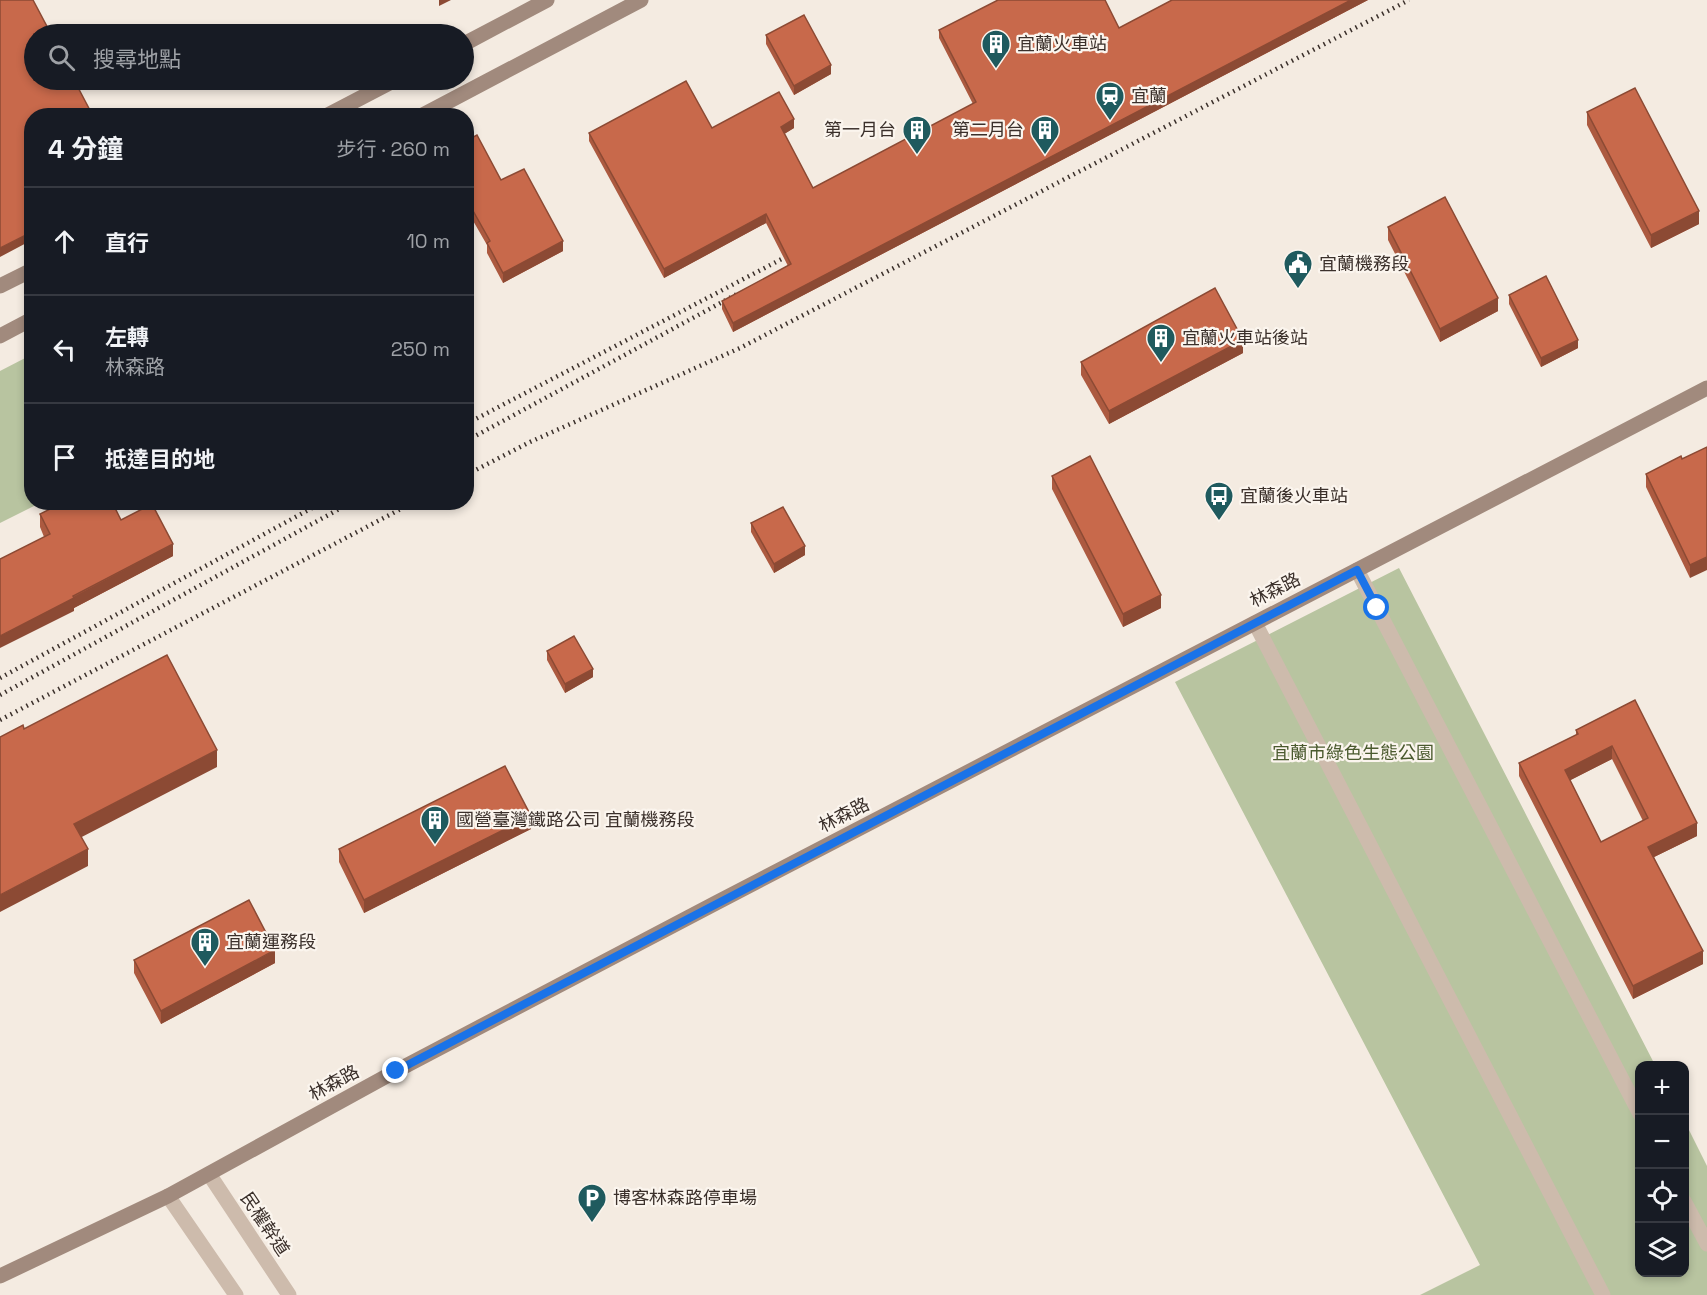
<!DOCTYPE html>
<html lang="zh-TW">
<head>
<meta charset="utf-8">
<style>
  :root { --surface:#171b24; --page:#20242c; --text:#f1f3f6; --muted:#9ea1a6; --line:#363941 }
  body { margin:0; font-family:"Space Grotesk","Noto Sans TC",sans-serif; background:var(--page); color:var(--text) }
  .controls { position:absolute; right:18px; bottom:18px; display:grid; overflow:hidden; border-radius:12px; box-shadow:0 3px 9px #0003 }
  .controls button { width:54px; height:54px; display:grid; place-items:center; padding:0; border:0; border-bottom:2px solid var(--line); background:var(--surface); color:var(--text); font:30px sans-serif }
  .stop { position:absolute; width:18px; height:18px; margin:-14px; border:4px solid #1a73e8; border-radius:50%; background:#fff }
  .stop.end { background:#1a73e8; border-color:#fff; box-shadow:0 2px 6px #0008 }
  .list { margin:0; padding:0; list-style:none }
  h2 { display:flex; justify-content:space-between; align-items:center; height:78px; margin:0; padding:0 24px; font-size:26px }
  h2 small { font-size:20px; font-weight:400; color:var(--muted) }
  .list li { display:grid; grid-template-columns:39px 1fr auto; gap:18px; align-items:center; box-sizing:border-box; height:108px; padding:0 24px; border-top:2px solid var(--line) }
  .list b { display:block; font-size:22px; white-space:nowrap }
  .list p { margin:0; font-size:20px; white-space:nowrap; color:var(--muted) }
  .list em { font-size:20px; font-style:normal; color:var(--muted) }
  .icon { flex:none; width:33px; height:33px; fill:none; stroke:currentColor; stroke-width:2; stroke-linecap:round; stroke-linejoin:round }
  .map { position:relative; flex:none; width:1707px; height:1295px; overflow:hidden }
  .search { position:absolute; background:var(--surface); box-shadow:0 3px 9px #0003; left:24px; top:24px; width:450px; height:66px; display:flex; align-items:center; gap:15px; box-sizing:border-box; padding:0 21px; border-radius:33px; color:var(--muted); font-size:22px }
  .panel { position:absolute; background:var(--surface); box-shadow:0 3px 9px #0003; left:24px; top:108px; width:450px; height:402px; border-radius:24px }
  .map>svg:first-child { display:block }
  .green { fill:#b8c4a0 }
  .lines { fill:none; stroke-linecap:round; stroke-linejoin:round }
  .street { stroke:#cdbbac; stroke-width:15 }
  .secondary { stroke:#a18a7d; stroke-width:15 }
  .rail { stroke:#3b302b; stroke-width:4.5; stroke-dasharray:1.5 4.5; stroke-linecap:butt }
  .wall { fill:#ac5a40; fill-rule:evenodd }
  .shaded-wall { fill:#8c4a34 }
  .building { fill:#c8694b; stroke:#8c4a34; stroke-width:1.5; fill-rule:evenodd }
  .route { stroke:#1a73e8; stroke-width:8 }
  .labels { text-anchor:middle; stroke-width:4.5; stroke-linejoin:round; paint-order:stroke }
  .poi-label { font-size:18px; fill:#3b302b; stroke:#fbf5ee; text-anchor:start }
  .street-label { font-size:18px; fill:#3b302b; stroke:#fbf5ee }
  .park-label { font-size:18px; fill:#4a5a2e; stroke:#fbf5ee }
</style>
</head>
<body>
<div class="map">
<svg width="1707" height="1295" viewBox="0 0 1707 1295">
  <rect width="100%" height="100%" fill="#f4ebe1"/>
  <!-- green -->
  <path class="green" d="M 31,355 L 32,502 L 40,503 L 0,523 L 0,371 Z
    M 1399,568 L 1655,1065 L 1640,1066 L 1640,1272 L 1684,1272 L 1685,1122 L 1707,1166 L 1707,1295 L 1420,1295 L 1480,1265 L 1175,682 Z"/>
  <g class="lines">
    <!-- street -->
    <path class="street" d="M 1357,570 L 1640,1114
      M 1255,623 L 1603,1295
      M 209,1174 L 289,1295
      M 168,1196 L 236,1295
      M 1684,1201 L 1707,1244"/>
    <!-- secondary -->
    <path class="secondary" d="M 464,44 L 547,0
      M 326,116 L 395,80
      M 421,116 L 641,0
      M 0,286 L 32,270
      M 0,336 L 32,319
      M 0,1276 L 168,1196 L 396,1071 L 714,904 L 1707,388"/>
    <!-- rail -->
    <path class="rail" d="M 466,424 L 799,250
      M 466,441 L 737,294
      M 466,475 L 530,442 L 740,348 L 1409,0
      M 0,678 L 323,502
      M 0,695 L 352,502
      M 0,720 L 414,502"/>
  </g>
  <!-- wall -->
  <path class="wall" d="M 1172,0 L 1368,0 L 733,332 L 722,309 L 722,301 L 788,266 L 766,223 L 664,278 L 589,141 L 589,133 L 712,128 L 794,128 L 784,134 L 813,188 L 973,104 L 939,38 L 939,30 L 1119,28 Z
    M 766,35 L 831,74 L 794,95 L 766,44 Z
    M 1587,112 L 1699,224 L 1651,248 L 1587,125 Z
    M 466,141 L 563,251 L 503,283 L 487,253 L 487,245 L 468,212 L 466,213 Z
    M 1388,227 L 1498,311 L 1440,342 L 1388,240 Z
    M 1509,295 L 1578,348 L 1541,367 L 1509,304 Z
    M 1243,353 L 1109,424 L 1081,375 L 1081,362 Z
    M 1707,447 L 1690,578 L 1646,487 L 1646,474 L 1682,459 Z
    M 1052,476 L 1161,608 L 1123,627 L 1052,489 Z
    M 40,514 L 121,520 L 173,556 L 74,608 L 74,611 L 40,527 Z
    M 751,523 L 805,555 L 774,573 L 751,532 Z
    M 547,651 L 593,677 L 565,693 L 547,660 Z
    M 1635,700 L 1697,836 L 1654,857 L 1703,964 L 1633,999 L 1519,776 L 1519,763 L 1576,735 L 1576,730 ZM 1612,759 L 1643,821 L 1601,842 L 1570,780 Z
    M 531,829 L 364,913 L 339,862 L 339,849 Z
    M 134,960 L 275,963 L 161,1024 L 134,973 Z"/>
  <!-- shaded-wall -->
  <path class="shaded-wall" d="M 439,0 L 451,0 L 439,6 Z
    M 1351,0 L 1368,0 L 733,332 L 733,323 Z
    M 831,65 L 831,74 L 794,95 L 794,86 Z
    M 794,119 L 794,128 L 781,136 L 781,127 Z
    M 468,202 L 468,212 L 466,213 L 466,203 Z
    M 1699,211 L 1699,224 L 1651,248 L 1651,235 Z
    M 766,214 L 766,223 L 664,278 L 664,269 Z
    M 32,232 L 32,240 L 0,257 L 0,248 Z
    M 563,241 L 563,251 L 503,283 L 503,273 Z
    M 1498,298 L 1498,311 L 1440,342 L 1440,329 Z
    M 1243,340 L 1243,353 L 1109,424 L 1109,411 Z
    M 1578,340 L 1578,348 L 1541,367 L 1541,358 Z
    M 173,544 L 173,556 L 74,608 L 74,611 L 0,648 L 0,636 Z
    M 805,546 L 805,555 L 774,573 L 774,564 Z
    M 1707,557 L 1707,570 L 1690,578 L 1690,565 Z
    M 1161,595 L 1161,608 L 1123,627 L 1123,614 Z
    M 593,669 L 593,677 L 565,693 L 565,684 Z
    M 1612,746 L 1612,759 L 1565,783 L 1565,770 Z
    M 217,750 L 217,767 L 74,841 L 74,824 Z
    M 531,816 L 531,829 L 364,913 L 364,900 Z
    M 1697,823 L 1697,836 L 1648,860 L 1648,847 Z
    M 88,849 L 88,866 L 0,912 L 0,895 Z
    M 275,950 L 275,963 L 161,1024 L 161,1011 Z
    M 1703,951 L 1703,964 L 1633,999 L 1633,986 Z"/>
  <!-- building -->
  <path class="building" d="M 0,0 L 33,0 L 51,34 L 34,34 L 34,80 L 74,80 L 93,116 L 32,116 L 32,232 L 0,248 Z
    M 998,0 L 1105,0 L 1119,28 L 1172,0 L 1351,0 L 733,323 L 722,301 L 791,264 L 766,214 L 664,269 L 589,133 L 686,81 L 712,128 L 779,92 L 794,119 L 781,127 L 813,188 L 976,102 L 939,30 Z
    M 804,15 L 831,65 L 794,86 L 766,35 Z
    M 1635,88 L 1699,211 L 1651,235 L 1587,112 Z
    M 477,135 L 501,180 L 524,169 L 563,241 L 503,273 L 487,243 L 490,241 L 468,202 L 466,203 L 466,141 Z
    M 1445,197 L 1498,298 L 1440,329 L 1388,227 Z
    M 1546,276 L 1578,340 L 1541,358 L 1509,295 Z
    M 1215,288 L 1243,340 L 1109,411 L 1081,362 Z
    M 1707,447 L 1707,557 L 1690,565 L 1646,474 L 1681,456 L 1682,459 Z
    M 1090,456 L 1161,595 L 1123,614 L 1052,476 Z
    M 64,502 L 112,502 L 121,520 L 152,504 L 173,544 L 73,596 L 74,598 L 0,636 L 0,559 L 50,534 L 40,514 Z
    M 783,507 L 805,546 L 774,564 L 751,523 Z
    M 574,636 L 593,669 L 565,684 L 547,651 Z
    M 167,655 L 217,750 L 74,824 L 88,849 L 0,895 L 0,737 L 23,725 L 24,729 Z
    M 1635,700 L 1697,823 L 1648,847 L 1703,951 L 1633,986 L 1519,763 L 1578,734 L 1576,730 ZM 1612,746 L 1648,818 L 1601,842 L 1565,770 Z
    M 505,766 L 531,816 L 364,900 L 339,849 Z
    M 249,900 L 275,950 L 161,1011 L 134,960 Z"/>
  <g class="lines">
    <!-- route -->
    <path class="route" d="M 396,1071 L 1357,570 L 1377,608"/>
  </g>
  <!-- icons -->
  <defs>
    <g id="building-pin" transform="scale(1.5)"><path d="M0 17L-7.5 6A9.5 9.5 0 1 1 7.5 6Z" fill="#1f5a5e" stroke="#fbf5ee"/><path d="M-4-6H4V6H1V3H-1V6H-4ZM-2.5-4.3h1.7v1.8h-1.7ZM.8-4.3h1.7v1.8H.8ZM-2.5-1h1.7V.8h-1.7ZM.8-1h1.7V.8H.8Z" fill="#fff"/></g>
    <g id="station-pin" transform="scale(1.5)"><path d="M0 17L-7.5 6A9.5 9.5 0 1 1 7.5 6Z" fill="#1f5a5e" stroke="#fbf5ee"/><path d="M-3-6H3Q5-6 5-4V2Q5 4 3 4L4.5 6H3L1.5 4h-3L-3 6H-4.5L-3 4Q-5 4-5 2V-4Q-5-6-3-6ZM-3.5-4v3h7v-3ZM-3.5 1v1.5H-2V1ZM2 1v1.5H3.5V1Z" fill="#fff"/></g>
    <g id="civic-pin" transform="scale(1.5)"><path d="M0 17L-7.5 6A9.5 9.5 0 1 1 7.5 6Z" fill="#1f5a5e" stroke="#fbf5ee"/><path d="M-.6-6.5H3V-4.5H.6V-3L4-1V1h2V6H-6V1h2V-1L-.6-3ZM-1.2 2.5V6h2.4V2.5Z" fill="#fff"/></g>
    <g id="bus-pin" transform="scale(1.5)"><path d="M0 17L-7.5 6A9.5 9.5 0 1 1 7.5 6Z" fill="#1f5a5e" stroke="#fbf5ee"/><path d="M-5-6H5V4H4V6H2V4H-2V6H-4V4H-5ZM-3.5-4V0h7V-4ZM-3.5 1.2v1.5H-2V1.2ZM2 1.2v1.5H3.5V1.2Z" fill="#fff"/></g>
    <g id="parking-pin" transform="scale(1.5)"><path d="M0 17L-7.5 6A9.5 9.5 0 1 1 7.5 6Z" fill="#1f5a5e" stroke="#fbf5ee"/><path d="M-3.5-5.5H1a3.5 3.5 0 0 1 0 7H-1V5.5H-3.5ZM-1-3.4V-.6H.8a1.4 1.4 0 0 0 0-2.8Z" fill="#fff"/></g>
  </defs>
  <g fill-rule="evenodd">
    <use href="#building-pin" x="996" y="44"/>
    <use href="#station-pin" x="1110" y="96"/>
    <use href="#building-pin" x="917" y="130"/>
    <use href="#building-pin" x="1045" y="130"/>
    <use href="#civic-pin" x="1298" y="264"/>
    <use href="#building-pin" x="1161" y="338"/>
    <use href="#bus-pin" x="1219" y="496"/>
    <use href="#building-pin" x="435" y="820"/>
    <use href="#building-pin" x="205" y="942"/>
    <use href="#parking-pin" x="592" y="1198"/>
  </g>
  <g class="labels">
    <!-- poi labels -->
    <g class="poi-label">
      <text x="1017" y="50">宜蘭火車站</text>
      <text x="1131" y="102">宜蘭</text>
      <text x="896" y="136" text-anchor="end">第一月台</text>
      <text x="1024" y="136" text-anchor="end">第二月台</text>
      <text x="1319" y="270">宜蘭機務段</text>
      <text x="1182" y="344">宜蘭火車站後站</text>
      <text x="1240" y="502">宜蘭後火車站</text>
      <text x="456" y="826">國營臺灣鐵路公司 宜蘭機務段</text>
      <text x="226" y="948">宜蘭運務段</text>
      <text x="613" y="1204">博客林森路停車場</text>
    </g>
    <!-- street labels -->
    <g class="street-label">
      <text transform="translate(1275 590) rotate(-27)" y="6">林森路</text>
      <text transform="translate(844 815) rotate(-27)" y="6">林森路</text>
      <text transform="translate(334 1083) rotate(-29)" y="6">林森路</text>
      <text transform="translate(265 1224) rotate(56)" y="6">民權幹道</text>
    </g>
    <!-- park labels -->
    <g class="park-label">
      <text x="1353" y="759">宜蘭市綠色生態公園</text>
    </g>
  </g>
</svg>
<div class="controls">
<button>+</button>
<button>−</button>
<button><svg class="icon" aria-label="locate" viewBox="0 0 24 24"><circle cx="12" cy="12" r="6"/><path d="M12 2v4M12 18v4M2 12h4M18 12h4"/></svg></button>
<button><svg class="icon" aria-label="layers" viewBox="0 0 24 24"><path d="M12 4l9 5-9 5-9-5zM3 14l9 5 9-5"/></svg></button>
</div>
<div class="stop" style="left:1377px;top:608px"></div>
<div class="stop end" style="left:396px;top:1071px"></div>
<div class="search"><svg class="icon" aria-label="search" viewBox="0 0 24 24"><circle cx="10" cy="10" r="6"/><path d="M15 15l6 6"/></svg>搜尋地點</div>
<section class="panel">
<h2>4 分鐘<small>步行 · 260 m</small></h2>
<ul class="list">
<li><svg class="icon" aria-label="ahead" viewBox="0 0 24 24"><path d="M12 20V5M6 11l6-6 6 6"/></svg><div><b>直行</b></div><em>10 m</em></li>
<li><svg class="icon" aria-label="left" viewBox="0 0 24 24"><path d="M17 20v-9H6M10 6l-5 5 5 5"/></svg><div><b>左轉</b><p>林森路</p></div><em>250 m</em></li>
<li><svg class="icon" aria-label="arrive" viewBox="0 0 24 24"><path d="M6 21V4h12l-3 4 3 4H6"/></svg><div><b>抵達目的地</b></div></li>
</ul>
</section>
</div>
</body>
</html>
